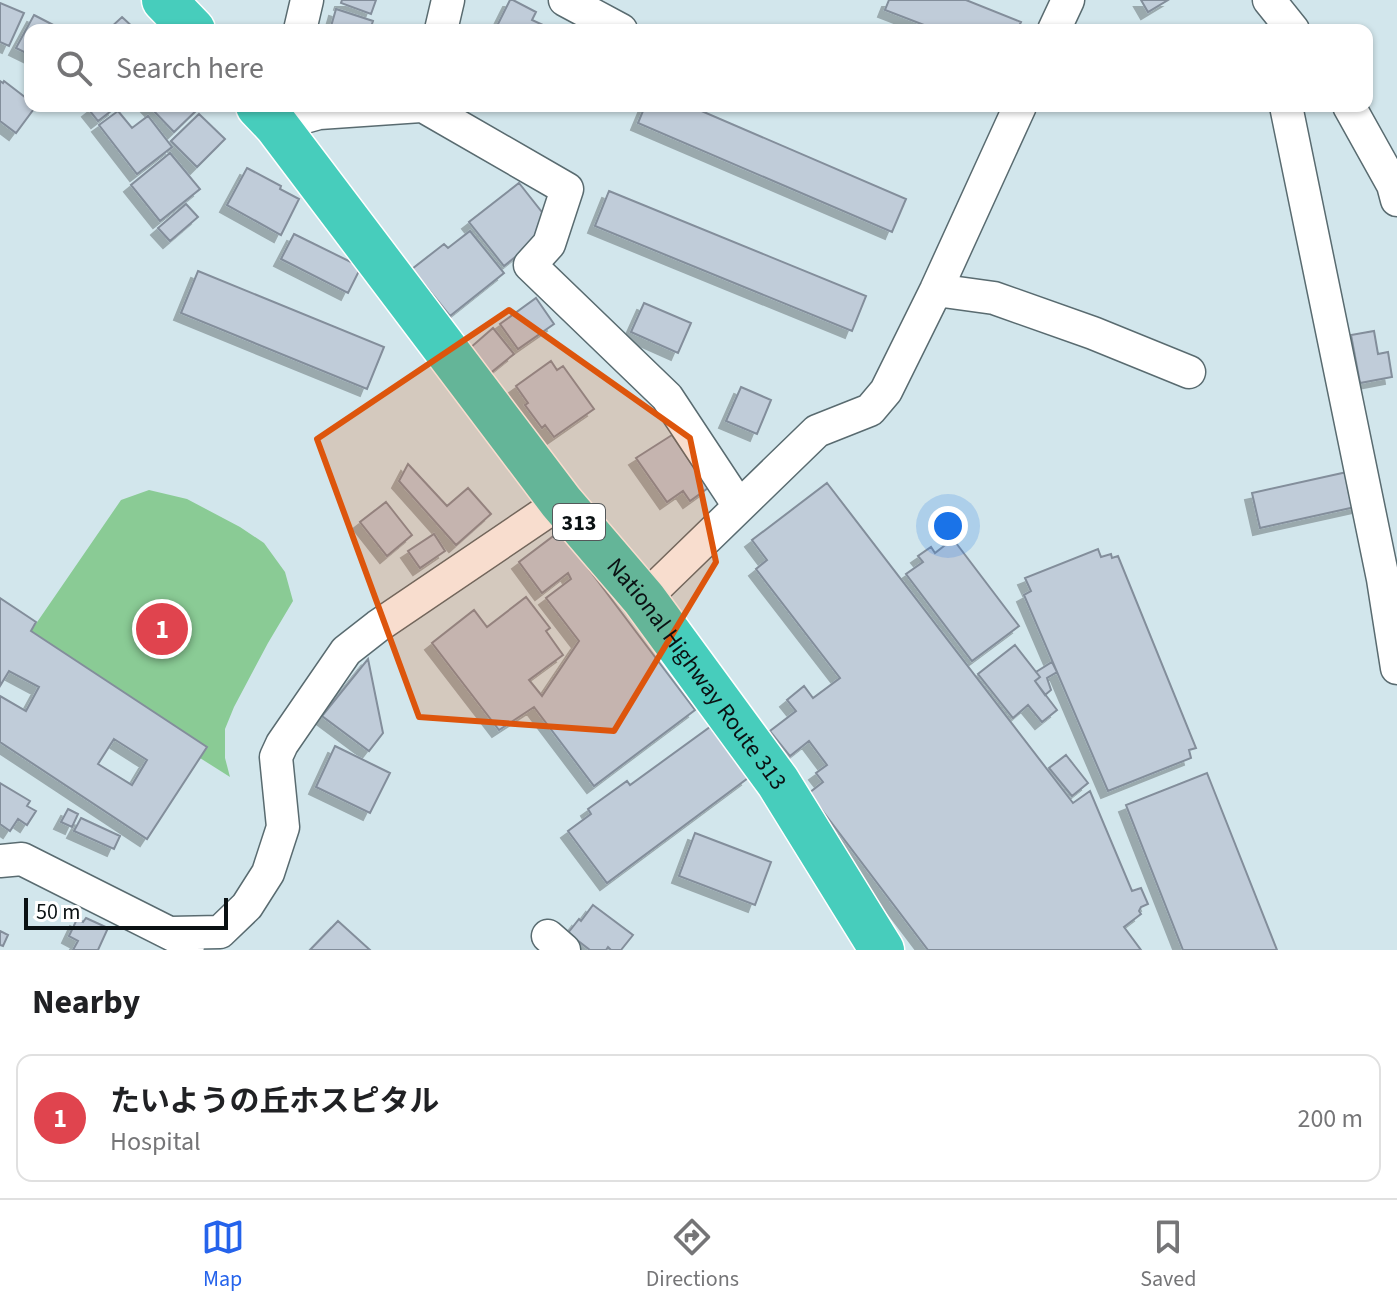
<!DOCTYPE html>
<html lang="en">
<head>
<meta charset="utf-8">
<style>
  :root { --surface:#fff; --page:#f6f6f6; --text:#202124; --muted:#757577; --line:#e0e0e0; --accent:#2563eb }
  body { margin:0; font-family:"Source Sans 3","Noto Sans JP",sans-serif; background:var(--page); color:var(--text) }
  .scale { position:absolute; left:24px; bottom:20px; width:204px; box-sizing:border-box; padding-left:8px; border:4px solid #0a1113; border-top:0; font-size:22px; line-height:28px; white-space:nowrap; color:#0a1113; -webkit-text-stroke:6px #fff; paint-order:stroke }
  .you { position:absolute; left:948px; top:526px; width:28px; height:28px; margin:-20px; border:6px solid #fff; border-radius:50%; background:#1a73e8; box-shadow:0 0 0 12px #1a73e833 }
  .badge { display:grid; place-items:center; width:52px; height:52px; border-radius:50%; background:var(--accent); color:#fff; font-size:26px; font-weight:700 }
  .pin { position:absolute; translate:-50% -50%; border:4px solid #fff; box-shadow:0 2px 8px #0006 }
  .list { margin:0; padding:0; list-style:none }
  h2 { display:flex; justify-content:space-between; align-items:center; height:104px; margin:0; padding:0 32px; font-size:34px }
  h2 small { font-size:26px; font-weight:400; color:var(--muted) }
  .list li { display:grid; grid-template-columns:52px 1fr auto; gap:24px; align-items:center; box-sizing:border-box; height:128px; margin:0 16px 16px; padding:0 16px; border:2px solid var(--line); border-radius:16px }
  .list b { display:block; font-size:30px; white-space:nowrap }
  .list p { margin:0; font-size:26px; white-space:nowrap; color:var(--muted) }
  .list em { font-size:26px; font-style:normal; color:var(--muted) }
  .icon { flex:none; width:44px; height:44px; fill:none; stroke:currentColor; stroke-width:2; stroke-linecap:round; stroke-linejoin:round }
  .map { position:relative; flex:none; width:1397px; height:950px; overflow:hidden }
  .search { position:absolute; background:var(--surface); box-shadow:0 2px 6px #0004; left:24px; right:24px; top:24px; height:88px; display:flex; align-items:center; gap:20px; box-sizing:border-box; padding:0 28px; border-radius:16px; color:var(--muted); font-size:30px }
  .sheet { height:248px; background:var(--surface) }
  nav { display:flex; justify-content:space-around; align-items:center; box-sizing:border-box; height:112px; border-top:2px solid var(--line); background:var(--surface); font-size:22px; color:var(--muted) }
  nav a { display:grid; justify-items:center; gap:4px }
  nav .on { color:var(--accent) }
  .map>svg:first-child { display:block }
  .green { fill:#8acb95 }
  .building { fill:#c0ccd9; stroke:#838e9b; stroke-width:2; fill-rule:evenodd; filter:url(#shadow) }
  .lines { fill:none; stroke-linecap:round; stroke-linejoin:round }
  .minor-casing { stroke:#596b70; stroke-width:35 }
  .highway-casing { stroke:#fff; stroke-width:47 }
  .minor { stroke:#fff; stroke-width:32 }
  .highway { stroke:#47cdbc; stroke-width:44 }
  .marked { fill:#dd550c; fill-opacity:0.2; stroke:#dd550c; stroke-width:6; stroke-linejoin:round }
  .labels { text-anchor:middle; stroke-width:8; stroke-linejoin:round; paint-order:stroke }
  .shield { fill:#fff; stroke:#54585a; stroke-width:2 }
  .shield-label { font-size:22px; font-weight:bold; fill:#0a1113 }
  .street-label { font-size:24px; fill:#0a1113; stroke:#fff }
</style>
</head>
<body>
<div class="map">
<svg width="1397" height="950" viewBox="0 0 1397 950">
  <defs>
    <filter id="shadow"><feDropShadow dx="-7" dy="7" stdDeviation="0" flood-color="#0004"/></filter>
  </defs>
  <rect width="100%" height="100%" fill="#d2e6ec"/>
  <!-- green -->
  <path class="green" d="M 149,490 L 187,499 L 240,527 L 264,543 L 285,572 L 293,601 L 268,643 L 234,707 L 225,729 L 225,758 L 230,777 L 200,758 L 206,747 L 31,631 L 121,500 Z"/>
  <!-- building -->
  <path class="building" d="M 342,0 L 376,0 L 371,14 L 341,3 Z
    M 510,0 L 513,0 L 536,12 L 532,20 L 543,25 L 540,30 L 495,30 Z
    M 889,0 L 966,0 L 1021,22 L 1017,30 L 937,30 L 885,10 Z
    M 1141,0 L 1168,0 L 1148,12 Z
    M 0,3 L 24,13 L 9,46 L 0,42 Z
    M 336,9 L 373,21 L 370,30 L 330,30 Z
    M 34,15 L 63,30 L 30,30 L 30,55 L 16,48 Z
    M 122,17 L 136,30 L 108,30 Z
    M 0,81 L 3,83 L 4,81 L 30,101 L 30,106 L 36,106 L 16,133 L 0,121 Z
    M 94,106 L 114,106 L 115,108 L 98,121 L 89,110 Z
    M 149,106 L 201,106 L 174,132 Z
    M 645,106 L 690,106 L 906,199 L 892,232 L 638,123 Z
    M 118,111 L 132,128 L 148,116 L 172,147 L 137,174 L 99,125 Z
    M 199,114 L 225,139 L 197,167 L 171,141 Z
    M 170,153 L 200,189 L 160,221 L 131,185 Z
    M 247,168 L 281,186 L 280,189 L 299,199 L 281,235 L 227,205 Z
    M 519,183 L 545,216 L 539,238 L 504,266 L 469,222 Z
    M 609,191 L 866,296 L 852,331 L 595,226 Z
    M 186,204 L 198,217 L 170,241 L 158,228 Z
    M 470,231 L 504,273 L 450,316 L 412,269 L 444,244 L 448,248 Z
    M 294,234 L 361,267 L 348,293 L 281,259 Z
    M 198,271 L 384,347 L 367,389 L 181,313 Z
    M 536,298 L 554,324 L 518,349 L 500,324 Z
    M 644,303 L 691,323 L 678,353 L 631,332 Z
    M 493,328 L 514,354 L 483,379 L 462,355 Z
    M 1374,331 L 1378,354 L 1388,352 L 1392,377 L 1360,383 L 1351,335 Z
    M 551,361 L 557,370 L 563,366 L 594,409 L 554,437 L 545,425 L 542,428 L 525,405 L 528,403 L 516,386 Z
    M 741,387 L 771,400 L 757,434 L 726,421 Z
    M 672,435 L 708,488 L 690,501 L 683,491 L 667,502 L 636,458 Z
    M 408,464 L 447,506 L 468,488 L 491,514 L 456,545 L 399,481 Z
    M 1356,470 L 1364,505 L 1260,528 L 1252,493 Z
    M 827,483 L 1073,803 L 1090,791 L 1132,891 L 1141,888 L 1148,904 L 1141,907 L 1139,911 L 1141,914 L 1124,927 L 1141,950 L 928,950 L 809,793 L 823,782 L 816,773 L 827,765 L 809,741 L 790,756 L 770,731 L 796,711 L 787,700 L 804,686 L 813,698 L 840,678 L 756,569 L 767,560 L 752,540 Z
    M 386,502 L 412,535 L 387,556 L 360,522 Z
    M 560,531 L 695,710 L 594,786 L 534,707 L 499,730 L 432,643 L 474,610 L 487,627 L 526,597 L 550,628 L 546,631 L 563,655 L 529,680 L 542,696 L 579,641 L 546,598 L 571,579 L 568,573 L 542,593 L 519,562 Z
    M 434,534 L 445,551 L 420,568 L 408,551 Z
    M 953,539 L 1019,626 L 972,661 L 906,574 L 923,562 L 918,556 L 931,547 L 935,553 Z
    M 1098,549 L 1101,557 L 1111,554 L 1112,558 L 1118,556 L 1196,748 L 1189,750 L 1191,758 L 1108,791 L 1024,595 L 1031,591 L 1025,578 Z
    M 0,598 L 36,622 L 31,631 L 207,747 L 147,839 L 0,742 L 0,696 L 26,711 L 39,687 L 9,671 L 0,686 ZM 114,739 L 147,760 L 132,785 L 98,764 Z
    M 1015,645 L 1040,677 L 1035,681 L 1057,710 L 1042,722 L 1028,705 L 1013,718 L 978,674 Z
    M 368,659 L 383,733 L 369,751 L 322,716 Z
    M 1052,662 L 1057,672 L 1047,678 L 1051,690 L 1045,695 L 1035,681 L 1040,677 L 1036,672 Z
    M 710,727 L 748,778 L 607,883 L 568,831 L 591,814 L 588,809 L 627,781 L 630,785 Z
    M 335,746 L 390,773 L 370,813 L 316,787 Z
    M 1066,755 L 1088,783 L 1072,796 L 1049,768 Z
    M 1207,773 L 1277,950 L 1183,950 L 1126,805 Z
    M 0,783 L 30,801 L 27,806 L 36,811 L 27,825 L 18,819 L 10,831 L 0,824 Z
    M 68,809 L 78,814 L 72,827 L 61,822 Z
    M 81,818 L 120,836 L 114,849 L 74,831 Z
    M 695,833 L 771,862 L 755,905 L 679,876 Z
    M 593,905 L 633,935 L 621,950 L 611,950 L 608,947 L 606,950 L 590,950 L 568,933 L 579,919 L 581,921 Z
    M 86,918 L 108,928 L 98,950 L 73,950 L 78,941 L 69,936 L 77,919 L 83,922 Z
    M 338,921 L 370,950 L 310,950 Z
    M 0,931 L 8,935 L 3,946 L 0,945 Z"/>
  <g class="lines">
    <!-- minor casing -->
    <g class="minor-casing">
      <path id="minor" d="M 565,0 L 621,30
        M 1269,0 L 1293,30
        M 300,30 L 307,0
        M 441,30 L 448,0
        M 1054,30 L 1068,0
        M 423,106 L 567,189 L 549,244 L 530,265 L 667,397 L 739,506
        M 1286,106 L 1383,579 L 1397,668
        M 1349,106 L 1393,185 L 1397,200
        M 280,109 L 276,125 L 319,113 L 421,106
        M 936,290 L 994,298 L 1093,333 L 1189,372
        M 644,599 L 817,431 L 870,410 L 886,391 L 936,290 L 1020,106
        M 0,861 L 22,859 L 189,943
        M 171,933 L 220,932 L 247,906 L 268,873 L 283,827 L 276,757 L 282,744 L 346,651 L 378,626 L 561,502
        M 548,936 L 564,950"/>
    </g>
    <!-- highway casing -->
    <g class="highway-casing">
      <g id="highway">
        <path d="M 164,0 L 193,30"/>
        <path id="s1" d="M 258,106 L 276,125 L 561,502 L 644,599 L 778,782 L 882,950"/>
      </g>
    </g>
    <!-- minor -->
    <use href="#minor" class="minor"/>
    <!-- highway -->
    <use href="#highway" class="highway"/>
  </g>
  <!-- marked area -->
  <path class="marked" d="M 509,310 L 690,438 L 716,562 L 614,731 L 419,717 L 317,439 Z"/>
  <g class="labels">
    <!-- shield labels -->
    <rect class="shield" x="553" y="504" width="52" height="36" rx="6"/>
    <g class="shield-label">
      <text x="579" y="530">313</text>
    </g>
    <!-- street labels -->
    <g class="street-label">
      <text dy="8" stroke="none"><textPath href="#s1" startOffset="718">National Highway Route 313</textPath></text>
    </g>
  </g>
</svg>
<div class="scale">50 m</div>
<div class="you"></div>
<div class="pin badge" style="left:162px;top:629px;background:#e0444e">1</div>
<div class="search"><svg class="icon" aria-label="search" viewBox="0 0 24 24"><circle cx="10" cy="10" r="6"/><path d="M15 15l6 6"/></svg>Search here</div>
</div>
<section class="sheet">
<h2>Nearby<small></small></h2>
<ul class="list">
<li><span class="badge" style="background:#e0444e">1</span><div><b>たいようの丘ホスピタル</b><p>Hospital</p></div><em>200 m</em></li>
</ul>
</section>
<nav>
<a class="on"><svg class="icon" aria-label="map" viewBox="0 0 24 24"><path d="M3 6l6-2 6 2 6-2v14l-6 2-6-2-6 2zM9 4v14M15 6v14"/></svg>Map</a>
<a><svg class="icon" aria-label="directions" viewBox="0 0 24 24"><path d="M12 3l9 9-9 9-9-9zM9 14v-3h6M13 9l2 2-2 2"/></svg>Directions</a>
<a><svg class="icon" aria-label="saved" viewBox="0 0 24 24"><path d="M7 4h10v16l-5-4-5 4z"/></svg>Saved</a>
</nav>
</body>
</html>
